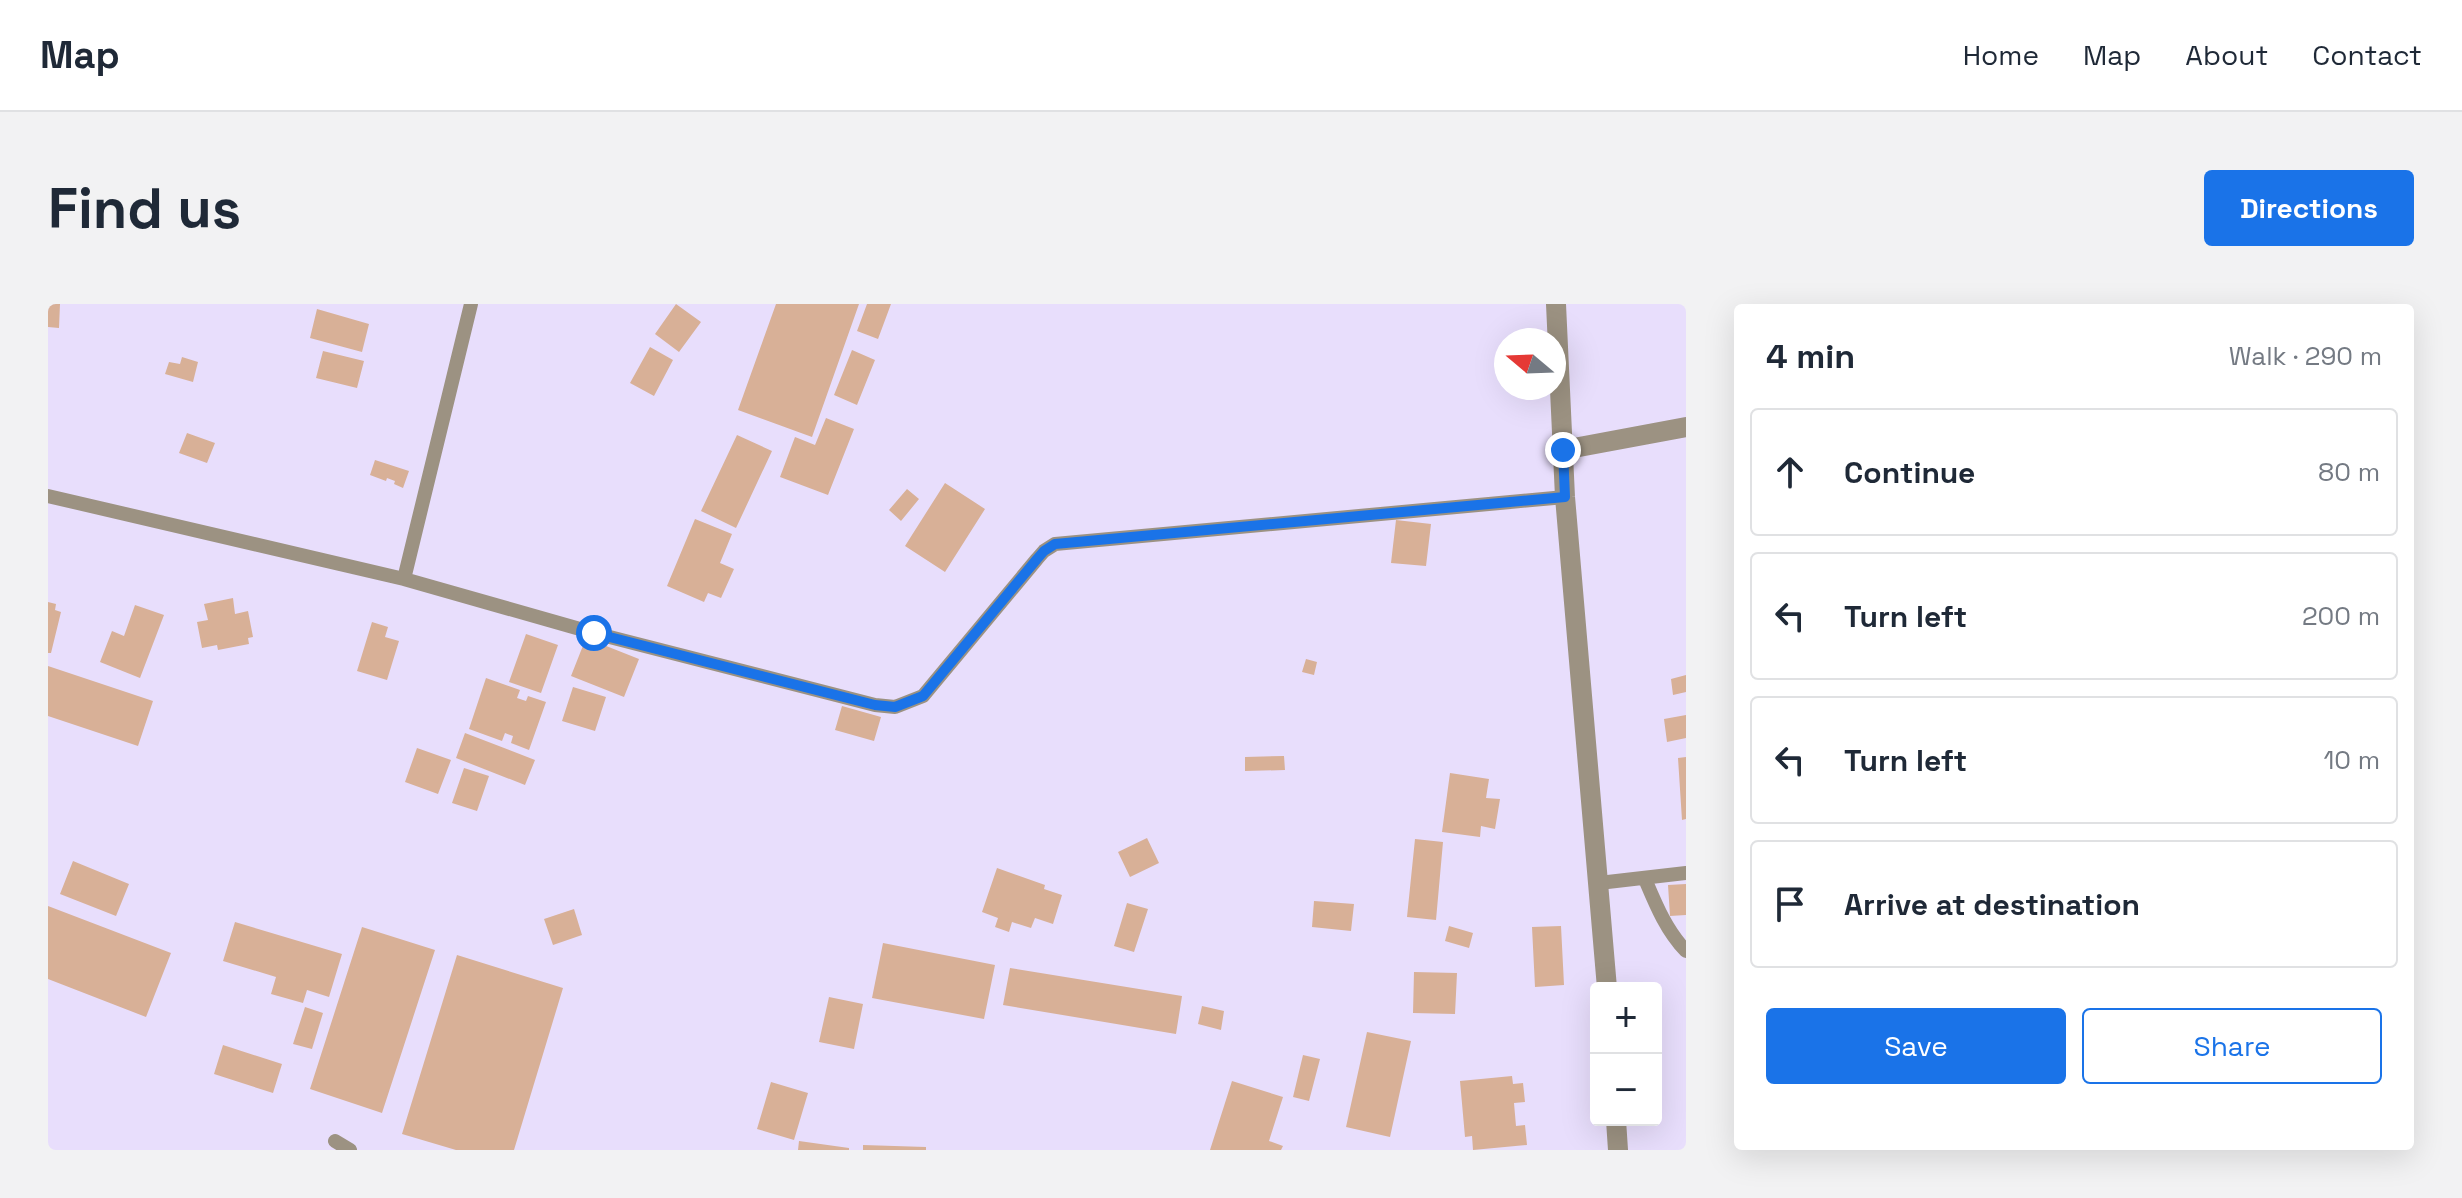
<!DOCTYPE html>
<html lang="en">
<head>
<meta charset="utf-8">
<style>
  :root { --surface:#fff; --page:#f2f2f3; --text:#1f2937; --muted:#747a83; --line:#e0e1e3; --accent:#1a73e8 }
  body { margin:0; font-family:"Space Grotesk",sans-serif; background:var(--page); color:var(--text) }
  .controls { position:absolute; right:24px; bottom:24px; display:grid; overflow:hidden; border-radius:8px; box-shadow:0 8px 32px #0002 }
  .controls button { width:72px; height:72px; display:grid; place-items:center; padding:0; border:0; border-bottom:2px solid var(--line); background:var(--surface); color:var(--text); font:40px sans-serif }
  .compass { position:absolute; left:1446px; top:24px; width:72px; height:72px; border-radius:50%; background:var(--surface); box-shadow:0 8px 32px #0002; rotate:289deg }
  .stop { position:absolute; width:24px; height:24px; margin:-18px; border:6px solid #1a73e8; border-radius:50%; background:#fff }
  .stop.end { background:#1a73e8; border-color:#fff; box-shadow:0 2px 8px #0008 }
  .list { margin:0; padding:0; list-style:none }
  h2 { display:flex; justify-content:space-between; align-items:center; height:104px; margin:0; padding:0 32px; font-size:34px }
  h2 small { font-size:26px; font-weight:400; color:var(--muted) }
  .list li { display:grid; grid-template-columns:52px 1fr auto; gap:24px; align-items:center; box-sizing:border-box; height:128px; margin:0 16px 16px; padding:0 16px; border:2px solid var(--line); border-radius:8px }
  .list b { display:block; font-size:30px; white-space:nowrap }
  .list em { font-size:26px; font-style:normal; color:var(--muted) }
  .actions { display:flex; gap:16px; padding:24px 32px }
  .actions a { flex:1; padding:18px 0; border:2px solid var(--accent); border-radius:8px; text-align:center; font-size:28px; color:var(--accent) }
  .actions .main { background:var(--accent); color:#fff }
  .icon { flex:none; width:44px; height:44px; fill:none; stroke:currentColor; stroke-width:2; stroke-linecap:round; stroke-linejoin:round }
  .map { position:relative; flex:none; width:1638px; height:846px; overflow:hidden; border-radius:8px }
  header { display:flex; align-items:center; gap:48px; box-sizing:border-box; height:112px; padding:0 40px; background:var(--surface); border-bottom:2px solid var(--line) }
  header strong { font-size:38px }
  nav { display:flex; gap:44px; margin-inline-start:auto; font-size:28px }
  .intro { display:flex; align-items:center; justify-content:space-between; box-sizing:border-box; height:192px; padding:0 48px }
  h1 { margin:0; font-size:56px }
  .button { padding:20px 36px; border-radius:8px; background:var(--accent); color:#fff; font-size:28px; font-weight:700 }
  main { display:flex; gap:48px; padding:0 48px }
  aside { flex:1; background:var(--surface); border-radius:8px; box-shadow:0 8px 32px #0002 }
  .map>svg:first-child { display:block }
  .building { fill:#d8b097 }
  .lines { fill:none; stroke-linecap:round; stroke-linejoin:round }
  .lane { stroke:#9c9282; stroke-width:14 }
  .street { stroke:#9c9282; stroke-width:20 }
  .route { stroke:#1a73e8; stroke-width:10 }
</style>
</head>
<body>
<header>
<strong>Map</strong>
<nav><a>Home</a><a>Map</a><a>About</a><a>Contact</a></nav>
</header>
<div class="intro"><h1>Find us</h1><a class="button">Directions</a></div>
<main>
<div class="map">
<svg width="1638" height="846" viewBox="0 0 1638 846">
  <rect width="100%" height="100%" fill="#e8defc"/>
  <!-- building -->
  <path class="building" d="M 0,0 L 12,0 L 11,24 L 0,23 Z
    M 628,0 L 653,18 L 631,48 L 607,30 Z
    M 728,0 L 811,0 L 764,133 L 690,106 Z
    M 819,0 L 843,0 L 830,35 L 809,27 Z
    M 269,5 L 321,20 L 314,48 L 262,34 Z
    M 602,43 L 625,56 L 606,92 L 582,79 Z
    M 804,46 L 827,56 L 809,101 L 786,91 Z
    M 275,47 L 316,57 L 309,84 L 268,74 Z
    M 134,53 L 150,58 L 145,78 L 117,70 L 121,58 L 132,60 Z
    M 778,114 L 806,125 L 780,191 L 732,173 L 747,133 L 767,141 Z
    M 139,129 L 167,139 L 159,159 L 131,149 Z
    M 689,131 L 724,147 L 688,224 L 653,207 Z
    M 327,156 L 361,167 L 355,184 L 346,180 L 347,177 L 339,174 L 338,177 L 322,171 Z
    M 897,179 L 937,205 L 897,268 L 857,242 Z
    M 859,185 L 871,195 L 853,217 L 841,206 Z
    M 647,215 L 684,230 L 672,259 L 686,265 L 673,294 L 660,289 L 656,298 L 619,282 Z
    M 1348,216 L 1383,220 L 1378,262 L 1343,259 Z
    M 185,294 L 187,310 L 200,307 L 205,333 L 200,334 L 201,340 L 170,346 L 169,341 L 154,344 L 149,318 L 160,316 L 156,300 Z
    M 0,298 L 8,300 L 7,306 L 13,308 L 3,349 L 0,349 Z
    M 87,301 L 116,311 L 92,374 L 52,358 L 64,327 L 76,332 Z
    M 324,318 L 340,323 L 337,333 L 351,337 L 339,376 L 309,367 Z
    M 478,330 L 510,341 L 493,389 L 461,378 Z
    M 538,334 L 591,355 L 576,393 L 523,372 Z
    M 1258,355 L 1269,358 L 1266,371 L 1254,368 Z
    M 0,362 L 105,397 L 90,442 L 0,412 Z
    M 1638,371 L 1638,388 L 1625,391 L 1623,375 Z
    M 438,374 L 472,386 L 469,394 L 478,397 L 480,392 L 498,398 L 481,446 L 463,439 L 465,432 L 457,429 L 454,437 L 421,425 Z
    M 525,383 L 558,393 L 547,427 L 514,417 Z
    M 794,402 L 833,413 L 826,437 L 787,426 Z
    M 1638,411 L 1638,434 L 1619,438 L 1616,415 Z
    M 417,429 L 487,456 L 477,481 L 408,454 Z
    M 369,444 L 403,456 L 390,490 L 357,478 Z
    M 1236,452 L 1237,466 L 1197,467 L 1197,453 Z
    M 1638,453 L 1638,515 L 1634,516 L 1630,454 Z
    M 416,464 L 441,472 L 429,507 L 404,499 Z
    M 1402,469 L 1441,475 L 1438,494 L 1452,495 L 1447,525 L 1433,522 L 1432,533 L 1394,528 Z
    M 1099,534 L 1111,559 L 1082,573 L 1070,548 Z
    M 1367,535 L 1395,538 L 1388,616 L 1359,613 Z
    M 25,557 L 81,580 L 68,612 L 12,590 Z
    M 949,564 L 997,581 L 996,585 L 1014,591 L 1005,620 L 987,614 L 983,624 L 964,618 L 961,628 L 947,623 L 950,614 L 934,608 Z
    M 1638,580 L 1638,611 L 1622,612 L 1620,581 Z
    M 1266,597 L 1306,600 L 1303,627 L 1264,623 Z
    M 1079,599 L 1100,605 L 1086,648 L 1066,642 Z
    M 0,602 L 123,649 L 98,713 L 0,675 Z
    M 526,605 L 534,631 L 505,641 L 496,615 Z
    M 187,618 L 294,650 L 281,693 L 259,686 L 255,699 L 223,690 L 228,673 L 175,657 Z
    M 1401,622 L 1425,629 L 1421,644 L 1397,637 Z
    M 1513,622 L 1516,681 L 1487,683 L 1484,623 Z
    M 314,623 L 387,646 L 334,809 L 262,785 Z
    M 835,639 L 947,661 L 936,715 L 824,694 Z
    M 409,651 L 515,684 L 466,846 L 408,846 L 354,830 Z
    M 962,664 L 1134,692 L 1128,730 L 955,701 Z
    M 1366,668 L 1409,669 L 1407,710 L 1365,709 Z
    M 781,693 L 815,700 L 806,745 L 771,738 Z
    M 1154,702 L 1176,707 L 1173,726 L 1150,720 Z
    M 257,703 L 275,709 L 264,745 L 245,740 Z
    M 1319,728 L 1363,737 L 1342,833 L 1298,823 Z
    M 175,741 L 234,760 L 225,789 L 166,770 Z
    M 1255,751 L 1272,755 L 1261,797 L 1245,793 Z
    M 1464,772 L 1465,780 L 1475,779 L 1477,798 L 1466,799 L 1468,822 L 1477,821 L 1479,841 L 1425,846 L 1424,832 L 1417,833 L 1412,777 Z
    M 1184,777 L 1235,793 L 1221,837 L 1235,842 L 1233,846 L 1162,846 Z
    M 723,778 L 760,789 L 746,836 L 709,825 Z
    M 751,837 L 801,844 L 801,846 L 750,846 Z
    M 815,841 L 878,843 L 878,846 L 815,846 Z"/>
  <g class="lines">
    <!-- lane -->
    <path class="lane" d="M 0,192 L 356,275 L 546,329 L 827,401 L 847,403 L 875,392 L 989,255 L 996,247 L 1007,240 L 1517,193
      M 356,275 L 423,0
      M 1597,575 C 1608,601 1618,626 1638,647
      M 1551,579 L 1638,569
      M 287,837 L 302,846"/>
    <!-- street -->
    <path class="street" d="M 1508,0 L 1517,193 L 1559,684
      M 1515,146 L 1638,123
      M 1568,816 L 1570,846"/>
  </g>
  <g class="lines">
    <!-- route -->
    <path class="route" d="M 546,329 L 827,401 L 847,403 L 875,392 L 989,255 L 996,247 L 1007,240 L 1517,193 L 1515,146"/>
  </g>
</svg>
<div class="controls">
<button>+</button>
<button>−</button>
</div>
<svg class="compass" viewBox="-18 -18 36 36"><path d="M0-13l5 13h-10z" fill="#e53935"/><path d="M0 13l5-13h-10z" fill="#747a83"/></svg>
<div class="stop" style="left:546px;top:329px"></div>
<div class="stop end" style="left:1515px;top:146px"></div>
</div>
<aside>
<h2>4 min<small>Walk · 290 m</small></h2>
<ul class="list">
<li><svg class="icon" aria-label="ahead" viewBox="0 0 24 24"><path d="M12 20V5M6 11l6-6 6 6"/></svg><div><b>Continue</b></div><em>80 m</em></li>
<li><svg class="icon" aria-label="left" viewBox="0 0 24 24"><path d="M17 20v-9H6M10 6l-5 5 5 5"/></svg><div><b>Turn left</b></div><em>200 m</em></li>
<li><svg class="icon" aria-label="left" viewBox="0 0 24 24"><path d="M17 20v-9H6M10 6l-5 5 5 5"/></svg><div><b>Turn left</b></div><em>10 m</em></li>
<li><svg class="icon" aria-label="arrive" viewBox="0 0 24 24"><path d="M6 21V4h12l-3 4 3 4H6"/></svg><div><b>Arrive at destination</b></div></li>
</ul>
<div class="actions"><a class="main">Save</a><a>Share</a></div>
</aside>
</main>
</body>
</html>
